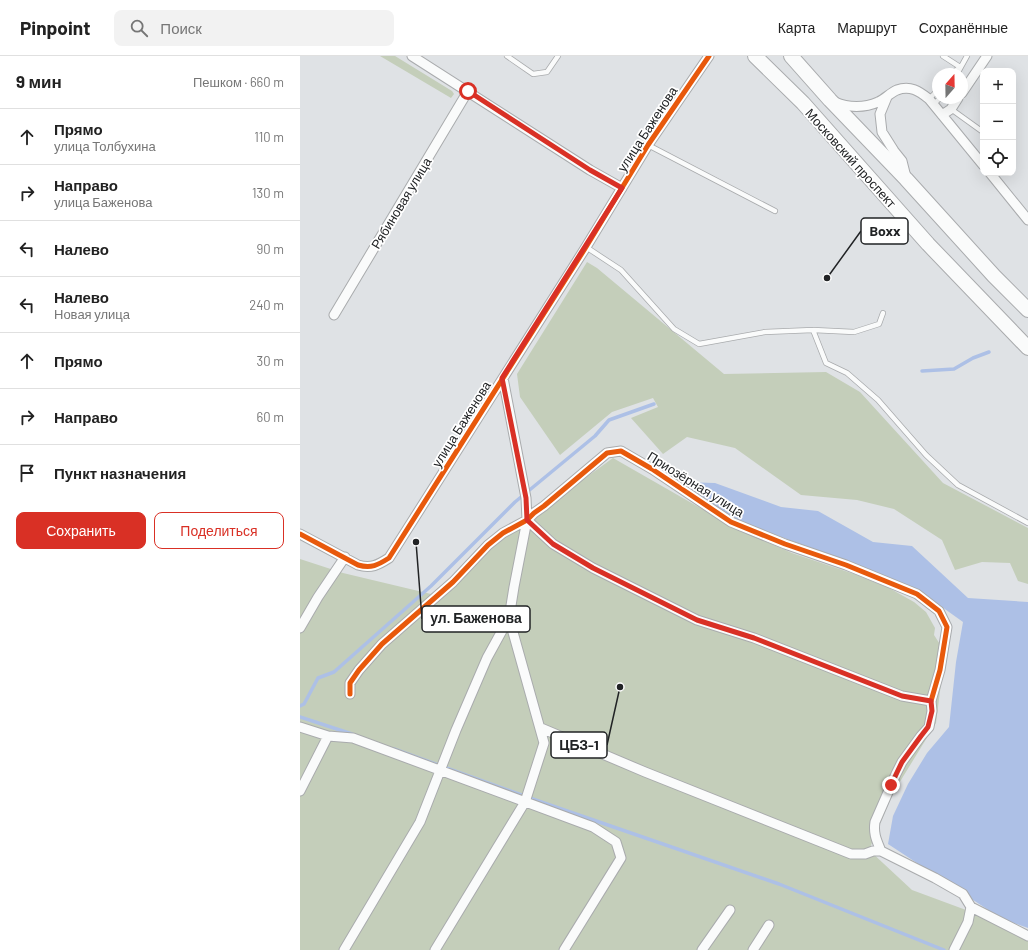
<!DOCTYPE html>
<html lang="ru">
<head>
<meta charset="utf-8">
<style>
  :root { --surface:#fff; --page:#f2f2f2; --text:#222; --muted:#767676; --line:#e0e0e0; --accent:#d93025 }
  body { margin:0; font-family:Barlow,sans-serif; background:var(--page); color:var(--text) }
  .controls { position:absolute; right:12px; top:12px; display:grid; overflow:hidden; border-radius:8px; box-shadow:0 4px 16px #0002 }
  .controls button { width:36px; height:36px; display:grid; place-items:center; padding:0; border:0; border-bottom:1px solid var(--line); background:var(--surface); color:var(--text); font:20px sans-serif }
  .compass { position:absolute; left:632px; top:12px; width:36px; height:36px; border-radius:50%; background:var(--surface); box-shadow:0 4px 16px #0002; rotate:20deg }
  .stop { position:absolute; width:12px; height:12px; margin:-9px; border:3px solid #d93025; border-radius:50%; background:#fff }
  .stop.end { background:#d93025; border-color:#fff; box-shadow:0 1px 4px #0008 }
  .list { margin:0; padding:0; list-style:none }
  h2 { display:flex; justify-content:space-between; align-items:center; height:52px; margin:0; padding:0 16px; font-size:17px }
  h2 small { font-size:13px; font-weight:400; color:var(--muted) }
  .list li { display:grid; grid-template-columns:26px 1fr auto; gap:12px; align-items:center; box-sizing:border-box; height:56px; padding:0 16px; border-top:1px solid var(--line) }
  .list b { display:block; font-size:15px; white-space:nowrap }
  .list p { margin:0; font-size:13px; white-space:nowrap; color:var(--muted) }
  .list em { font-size:13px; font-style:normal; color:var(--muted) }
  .actions { display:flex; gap:8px; padding:12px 16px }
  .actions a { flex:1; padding:9px 0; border:1px solid var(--accent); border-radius:8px; text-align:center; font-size:14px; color:var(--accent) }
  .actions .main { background:var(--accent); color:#fff }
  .icon { flex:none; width:22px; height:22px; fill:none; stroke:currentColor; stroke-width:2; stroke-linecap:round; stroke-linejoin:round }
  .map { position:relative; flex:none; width:728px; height:894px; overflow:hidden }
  header { display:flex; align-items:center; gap:24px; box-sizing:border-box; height:56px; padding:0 20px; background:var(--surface); border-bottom:1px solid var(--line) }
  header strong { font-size:19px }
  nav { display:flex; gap:22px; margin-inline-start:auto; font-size:14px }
  .search { width:280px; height:36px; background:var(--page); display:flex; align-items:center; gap:10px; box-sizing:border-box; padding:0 14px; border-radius:8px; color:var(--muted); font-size:15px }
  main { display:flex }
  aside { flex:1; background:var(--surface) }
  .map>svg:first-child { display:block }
  .green { fill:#c4ceba }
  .water { fill:#adc0e6 }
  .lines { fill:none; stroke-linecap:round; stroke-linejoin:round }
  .stream { stroke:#adc0e6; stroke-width:3.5 }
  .service-casing { stroke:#a9abad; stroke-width:6 }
  .minor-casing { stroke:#a9abad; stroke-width:11 }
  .primary-casing { stroke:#a9abad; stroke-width:16 }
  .service { stroke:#fafbfb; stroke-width:4.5 }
  .minor { stroke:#fafbfb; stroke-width:9 }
  .primary { stroke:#fafbfb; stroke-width:14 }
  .cycleway-casing { stroke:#fff; stroke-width:8 }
  .cycleway { stroke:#e8590c; stroke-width:5 }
  .route { stroke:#d93025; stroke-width:5 }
  .labels { text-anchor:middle; stroke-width:3.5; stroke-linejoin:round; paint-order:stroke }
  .street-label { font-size:13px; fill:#212325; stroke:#fff }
  .leader { fill:none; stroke:#212325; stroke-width:1.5 }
  .callout-dot { fill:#212325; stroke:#fff; stroke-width:1.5 }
  .callout { fill:#fff; stroke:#212325; stroke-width:1.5 }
  .callout-label { font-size:14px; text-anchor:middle; font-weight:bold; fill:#212325 }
</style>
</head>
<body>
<header>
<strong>Pinpoint</strong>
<div class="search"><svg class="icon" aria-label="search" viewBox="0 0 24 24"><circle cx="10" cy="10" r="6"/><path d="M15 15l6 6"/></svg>Поиск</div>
<nav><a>Карта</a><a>Маршрут</a><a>Сохранённые</a></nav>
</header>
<main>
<aside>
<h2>9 мин<small>Пешком · 660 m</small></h2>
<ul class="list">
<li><svg class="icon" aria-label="ahead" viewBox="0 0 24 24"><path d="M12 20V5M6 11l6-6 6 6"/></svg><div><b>Прямо</b><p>улица Толбухина</p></div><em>110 m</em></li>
<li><svg class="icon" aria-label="right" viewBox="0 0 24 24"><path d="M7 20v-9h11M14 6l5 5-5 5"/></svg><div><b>Направо</b><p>улица Баженова</p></div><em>130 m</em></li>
<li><svg class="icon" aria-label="left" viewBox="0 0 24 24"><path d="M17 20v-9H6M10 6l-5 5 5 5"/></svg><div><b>Налево</b></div><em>90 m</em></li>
<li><svg class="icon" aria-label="left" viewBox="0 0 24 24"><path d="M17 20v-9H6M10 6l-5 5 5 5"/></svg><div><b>Налево</b><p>Новая улица</p></div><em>240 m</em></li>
<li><svg class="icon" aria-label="ahead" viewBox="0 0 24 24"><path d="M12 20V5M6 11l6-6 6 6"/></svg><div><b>Прямо</b></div><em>30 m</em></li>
<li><svg class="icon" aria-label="right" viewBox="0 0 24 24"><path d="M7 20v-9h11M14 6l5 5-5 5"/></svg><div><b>Направо</b></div><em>60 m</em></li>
<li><svg class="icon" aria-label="arrive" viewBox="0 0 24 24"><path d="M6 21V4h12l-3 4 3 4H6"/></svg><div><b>Пункт назначения</b></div></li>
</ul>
<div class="actions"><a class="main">Сохранить</a><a>Поделиться</a></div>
</aside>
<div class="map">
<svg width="728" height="894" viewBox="0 0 728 894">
  <rect width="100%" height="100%" fill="#dfe2e5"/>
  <!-- green -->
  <path class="green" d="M 80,0 L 95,0 L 152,35 L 154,38 L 151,42 Z
    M 287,206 L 297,212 L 424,318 L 526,316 L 560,336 L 643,427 L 728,472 L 728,528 L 718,525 L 710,507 L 682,506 L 655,514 L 642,484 L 594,453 L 557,444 L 501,439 L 435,392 L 387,381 L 363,398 L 331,362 L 358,351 L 353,342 L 312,356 L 260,399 L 220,341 L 217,318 Z
    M 313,402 L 437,473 L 492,497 L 554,518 L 589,532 L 614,546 L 626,556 L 635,572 L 634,579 L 645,596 L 636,667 L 593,737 L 569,794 L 612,834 L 728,877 L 728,894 L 0,894 L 0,503 L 43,517 L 131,538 L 227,464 Z"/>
  <!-- water -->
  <path class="water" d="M 383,426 L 415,427 L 481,451 L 518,455 L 573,486 L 612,490 L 668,542 L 728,546 L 728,872 L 702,863 L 588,788 L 593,760 L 608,728 L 627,697 L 649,671 L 656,606 L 663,566 L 628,541 L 542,503 L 426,461 Z"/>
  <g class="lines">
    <!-- stream -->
    <path class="stream" d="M 622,315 L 654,313 L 673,302 L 689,296
      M 0,650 L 4,648 L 18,622 L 34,616 L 131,530 L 215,446 L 295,380 L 309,364 L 354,348
      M 0,661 L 52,678
      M 94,693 L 244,747 L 479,828 L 644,894"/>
    <!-- service casing -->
    <g class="service-casing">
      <path id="service" d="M 207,0 L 233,18 L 247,16 L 258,0
        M 643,0 L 660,11
        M 651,18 L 659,12
        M 657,18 L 667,0
        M 629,43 L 638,34
        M 633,49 L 640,42
        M 651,53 L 683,76
        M 348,89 L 475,155
        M 286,191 L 321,214 L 374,273 L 399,288 L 465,276 L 513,274 L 526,307 L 547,317 L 578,344 L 626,399 L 658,429 L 728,467
        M 513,274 L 554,276 L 579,268 L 583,257"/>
    </g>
    <!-- minor casing -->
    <g class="minor-casing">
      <path id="minor" d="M 112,0 L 290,114 L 322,132
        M 662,37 L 687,0
        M 587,41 L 580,58 L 582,76 L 594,95 L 602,105 L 606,121
        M 535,46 C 548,52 565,52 578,46 C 585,43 590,37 597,34 C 610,29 619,35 629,43 L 683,109
        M 642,59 L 651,53 L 658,42
        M 690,117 L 728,164
        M 34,259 L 168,35
        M 227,464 L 253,488 L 293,512 L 397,564 L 454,582 L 602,640 L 631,645 L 632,655 L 629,671 L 621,680 L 602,706 L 596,718 L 575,766 C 573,778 577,785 581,795
        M 0,478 L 58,509 C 71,513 78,509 89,502 L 286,191 L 348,89 L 409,0
        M 0,572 L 18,541 L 45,501
        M 50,638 L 50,627 L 59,614 L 82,588 L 153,526 L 188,489 L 203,477 L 227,464 L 234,457 L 244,450 L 307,397 L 321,395 L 352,413 L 431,466 L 485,488 L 546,509 L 617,538 L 639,555 L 647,571 L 640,614 L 631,645
        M 0,671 L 28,680 L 53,682 L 293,771 L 316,786 L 321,802 L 264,894
        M 241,672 L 345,716 L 551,798 L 565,798 L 573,795 L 581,795 L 635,822 L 663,838 L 671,851 L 668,866 L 654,894
        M 0,735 L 28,680
        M 671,851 L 728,880
        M 44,894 L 120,766 L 156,674 L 187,602 L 209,562
        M 135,894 L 225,746 L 244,687 L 209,562 L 214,531 L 227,464 L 226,442 L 203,322
        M 402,894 L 430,854
        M 453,894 L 469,869"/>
    </g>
    <!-- primary casing -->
    <g class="primary-casing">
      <path id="primary" d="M 455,0 L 503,47 L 628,188 L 728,292
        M 491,0 L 530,44 L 606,123 L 694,220 L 728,254"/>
    </g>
    <!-- service -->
    <use href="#service" class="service"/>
    <!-- minor -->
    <use href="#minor" class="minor"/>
    <!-- primary -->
    <use href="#primary" class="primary"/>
    <!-- cycleway casing -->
    <g class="cycleway-casing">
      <path id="cycleway" d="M 0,478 L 58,509 C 71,513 78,509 89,502 L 286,191 L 348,89 L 409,0
        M 50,638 L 50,627 L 59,614 L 82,588 L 153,526 L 188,489 L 203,477 L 227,464 L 234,457 L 244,450 L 307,397 L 321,395 L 352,413 L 431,466 L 485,488 L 546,509 L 617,538 L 639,555 L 647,571 L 640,614 L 631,645"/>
    </g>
    <!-- cycleway -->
    <use href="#cycleway" class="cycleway"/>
  </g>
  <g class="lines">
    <!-- route -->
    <path class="route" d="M 168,35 L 290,114 L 322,132 L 202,322 L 226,442 L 227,464 L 253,488 L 293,512 L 397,564 L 454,582 L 602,640 L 631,645 L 632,655 L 628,671 L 621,680 L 602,706 L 591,729"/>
  </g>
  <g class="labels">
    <!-- street labels -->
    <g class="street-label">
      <text transform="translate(347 73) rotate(-57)" y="5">улица Баженова</text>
      <text transform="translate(551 102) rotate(48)" y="5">Московский проспект</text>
      <text transform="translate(101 147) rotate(-59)" y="5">Рябиновая улица</text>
      <text transform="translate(161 368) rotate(-58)" y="5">улица Баженова</text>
      <text transform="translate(396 428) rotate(32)" y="5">Приозёрная улица</text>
    </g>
  </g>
  <!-- callouts -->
  <path class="leader" d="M527 222L561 175M116 486L122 563M320 631L307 689"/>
  <g class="callout-dot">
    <circle cx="527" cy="222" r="4"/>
    <circle cx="116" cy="486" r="4"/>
    <circle cx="320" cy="631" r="4"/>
  </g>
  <g class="callout">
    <rect x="561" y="162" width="47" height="26" rx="4"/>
    <rect x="122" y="550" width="108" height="26" rx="4"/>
    <rect x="251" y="676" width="56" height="26" rx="4"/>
  </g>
  <g class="callout-label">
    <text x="585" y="180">Boxx</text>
    <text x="176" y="567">ул. Баженова</text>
    <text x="279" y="694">ЦБЗ-1</text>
  </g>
</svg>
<div class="controls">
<button>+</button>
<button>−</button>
<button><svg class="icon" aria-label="locate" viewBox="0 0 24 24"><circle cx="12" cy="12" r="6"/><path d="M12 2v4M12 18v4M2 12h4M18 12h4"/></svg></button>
</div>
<svg class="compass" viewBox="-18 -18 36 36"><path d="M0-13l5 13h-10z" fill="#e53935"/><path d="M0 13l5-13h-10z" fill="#767676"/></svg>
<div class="stop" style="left:168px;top:35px"></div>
<div class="stop end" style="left:591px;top:729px"></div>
</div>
</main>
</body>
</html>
